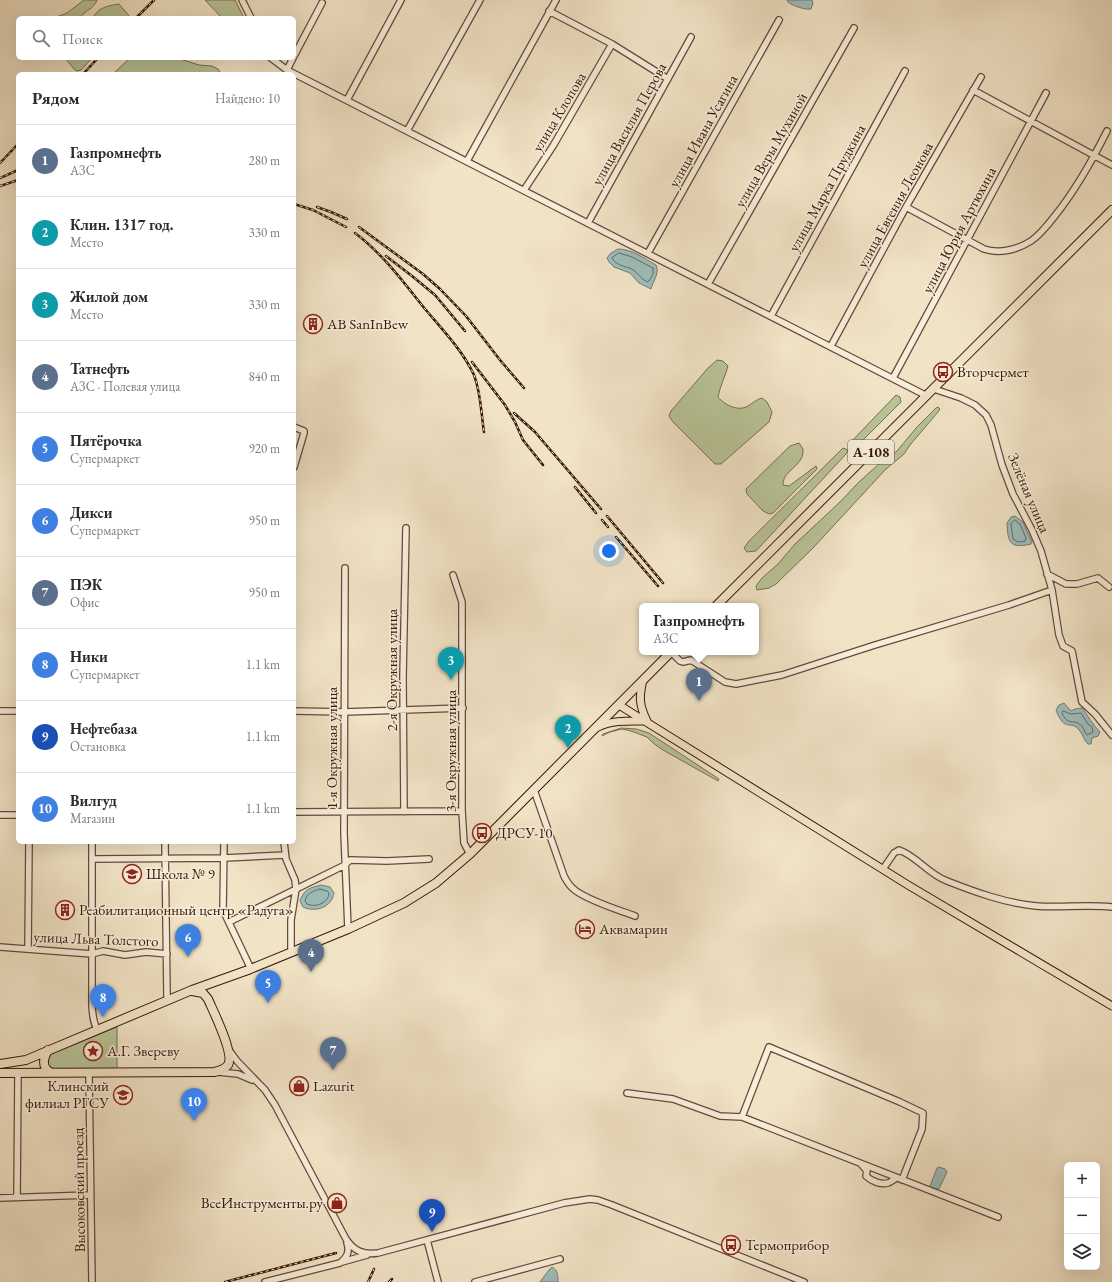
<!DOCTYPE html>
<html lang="ru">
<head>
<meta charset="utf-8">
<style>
  :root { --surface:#fff; --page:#f7f7f7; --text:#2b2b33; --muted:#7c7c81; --line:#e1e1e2; --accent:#8f2418 }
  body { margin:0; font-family:"EB Garamond",serif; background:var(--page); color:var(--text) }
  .controls { position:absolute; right:12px; bottom:12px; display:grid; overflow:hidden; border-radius:6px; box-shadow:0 4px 16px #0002 }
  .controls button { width:36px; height:36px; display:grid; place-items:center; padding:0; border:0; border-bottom:1px solid var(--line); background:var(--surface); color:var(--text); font:20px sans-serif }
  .you { position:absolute; left:609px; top:551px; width:14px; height:14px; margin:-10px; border:3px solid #fff; border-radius:50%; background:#1a73e8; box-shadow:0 0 0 6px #1a73e833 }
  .badge { display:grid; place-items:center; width:26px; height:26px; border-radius:50%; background:var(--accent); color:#fff; font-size:13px; font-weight:700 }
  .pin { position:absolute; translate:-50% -33px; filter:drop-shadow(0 1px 2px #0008) }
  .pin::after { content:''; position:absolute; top:21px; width:14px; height:12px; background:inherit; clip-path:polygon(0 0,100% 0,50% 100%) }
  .popup { position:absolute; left:639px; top:603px; width:120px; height:52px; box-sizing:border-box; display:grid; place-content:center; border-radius:6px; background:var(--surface); filter:drop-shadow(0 1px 3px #0005); font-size:13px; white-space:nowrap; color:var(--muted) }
  .popup b { font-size:15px; color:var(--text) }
  .popup::after { content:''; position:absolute; left:50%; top:100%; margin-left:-8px; border:8px solid transparent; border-top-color:var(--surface) }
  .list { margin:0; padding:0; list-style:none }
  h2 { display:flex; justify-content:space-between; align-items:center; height:52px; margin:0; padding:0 16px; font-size:17px }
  h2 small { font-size:13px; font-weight:400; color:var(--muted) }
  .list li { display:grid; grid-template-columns:26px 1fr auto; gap:12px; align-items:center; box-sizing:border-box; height:72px; padding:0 16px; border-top:1px solid var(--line) }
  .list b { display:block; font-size:15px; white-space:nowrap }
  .list p { margin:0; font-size:13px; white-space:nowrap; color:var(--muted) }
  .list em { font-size:13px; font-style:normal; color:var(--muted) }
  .icon { flex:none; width:22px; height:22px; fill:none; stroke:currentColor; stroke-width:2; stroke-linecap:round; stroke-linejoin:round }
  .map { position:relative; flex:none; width:1112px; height:1282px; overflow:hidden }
  .search { position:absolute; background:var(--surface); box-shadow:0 4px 16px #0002; left:16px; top:16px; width:280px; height:44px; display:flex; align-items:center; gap:10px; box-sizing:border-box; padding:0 14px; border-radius:6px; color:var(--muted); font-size:15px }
  .panel { position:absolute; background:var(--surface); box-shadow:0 4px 16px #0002; left:16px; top:72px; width:280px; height:772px; border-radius:6px }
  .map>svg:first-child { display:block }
  .green { fill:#b8c497; stroke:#786e4f }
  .water { fill:#9cbdbb; stroke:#747b73 }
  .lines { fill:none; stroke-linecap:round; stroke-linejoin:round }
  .shore { stroke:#6a6a61; stroke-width:1 }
  .minor-casing { stroke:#664a37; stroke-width:8 }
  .major-casing { stroke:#371707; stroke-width:9 }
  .highway-casing { stroke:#371707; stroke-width:10 }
  .minor { stroke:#f6edda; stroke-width:5.5 }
  .major { stroke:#f1e3c6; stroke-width:7 }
  .highway { stroke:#f1e3c6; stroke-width:8 }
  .rail-casing { stroke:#371707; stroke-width:2.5 }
  .rail { stroke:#f6edda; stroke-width:1; stroke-dasharray:3; stroke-linecap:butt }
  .labels { text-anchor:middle; stroke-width:3; stroke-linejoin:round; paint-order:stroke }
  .shield { fill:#f6edda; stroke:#705746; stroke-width:1 }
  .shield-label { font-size:14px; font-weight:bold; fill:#371707 }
  .street-label { font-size:15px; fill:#371707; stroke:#f6edda }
  .poi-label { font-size:15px; fill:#371707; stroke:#f6edda; text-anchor:start }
</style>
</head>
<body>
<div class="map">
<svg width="1112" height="1282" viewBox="0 0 1112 1282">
  <rect width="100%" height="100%" fill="#f1e3c6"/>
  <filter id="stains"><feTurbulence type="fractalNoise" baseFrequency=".005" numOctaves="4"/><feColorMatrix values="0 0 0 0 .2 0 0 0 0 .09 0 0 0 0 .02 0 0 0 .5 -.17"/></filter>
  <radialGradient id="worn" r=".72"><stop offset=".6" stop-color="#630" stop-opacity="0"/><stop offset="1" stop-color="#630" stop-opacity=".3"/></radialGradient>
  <!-- green -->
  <path class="green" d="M 84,0 L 97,0 C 94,9 84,11 80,18 L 54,18 L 67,13 Z
    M 205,0 L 235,0 L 244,18 L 222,18 Z
    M 119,4 L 130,17 L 129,18 L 93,18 C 98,7 108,6 119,4 Z
    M 65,58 L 92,58 L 81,70 L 77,71 L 74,69 Z
    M 130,58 L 177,58 L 199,65 L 212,66 L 218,69 L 221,74 L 113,74 Z
    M 717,360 L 723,361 L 728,366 C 725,377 720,386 718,397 C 725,405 738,412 748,406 C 753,403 755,400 762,398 L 767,402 L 772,412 L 769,422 L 721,464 L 715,464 L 673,422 L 669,416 L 671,411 L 708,368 Z
    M 896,395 L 900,397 L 901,402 L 857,446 L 853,447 L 850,443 Z
    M 938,407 L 940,409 L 938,412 L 910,445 L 904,454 L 885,470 L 813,548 L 776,584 L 769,588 L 757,590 L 756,586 L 762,578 L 778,564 L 795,544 L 840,502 L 859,482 L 879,464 L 897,451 L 917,427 L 936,408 Z
    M 799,443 L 803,449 C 803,452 803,456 801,459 C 796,468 782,474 783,485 L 789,486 L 816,466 L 817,469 L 773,513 L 769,514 L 763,511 L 747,494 L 746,489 L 790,446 Z
    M 843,448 L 848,450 L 846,454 L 756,551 L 747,552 L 744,548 L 749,541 Z
    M 621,728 L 636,729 L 649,733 L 719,779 L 718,781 L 663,750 L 653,743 L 647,737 L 631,731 L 622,729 L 610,732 L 602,736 L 603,734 Z
    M 117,1027 L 117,1069 L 54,1069 L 50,1067 L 47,1062 L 49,1055 Z"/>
  <!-- water -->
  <path class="water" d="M 787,0 L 812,0 L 813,3 L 811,9 C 805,10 793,6 788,2 Z
    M 618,249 C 632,249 645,259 656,265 C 660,273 653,281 651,289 L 639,283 L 630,273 L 614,267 L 609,262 L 607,258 L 611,253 Z
    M 1015,516 L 1023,522 L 1032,542 L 1031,544 C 1009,549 1008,542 1007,523 L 1011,517 Z
    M 1064,703 L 1071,711 L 1075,709 L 1082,708 C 1088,716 1093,725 1100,732 L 1098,736 L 1092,738 L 1091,744 L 1088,744 C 1083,739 1083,734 1079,730 C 1071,719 1065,734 1056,710 L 1059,705 Z
    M 321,885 L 330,887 L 334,893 C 332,907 316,913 303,907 L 300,901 C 304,889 310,888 321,885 Z
    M 939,1167 L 945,1169 L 947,1172 L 939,1189 L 931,1188 L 930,1186 L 937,1168 Z
    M 552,1267 C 558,1270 558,1276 558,1282 L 540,1282 L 549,1270 Z"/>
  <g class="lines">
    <!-- shore -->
    <path class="shore" d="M 619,253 L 632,257 L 653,268 L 653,274 L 649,281 L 647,282 C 641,279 638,273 632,269 C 625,266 616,266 612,258 Z
      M 1015,520 L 1020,524 L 1026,538 L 1025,541 L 1018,542 L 1013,539 L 1011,524 Z
      M 1063,711 L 1071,714 L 1081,713 L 1088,724 L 1092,727 L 1093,732 L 1087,735 C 1085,733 1084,729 1082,726 C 1074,718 1068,727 1062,713 Z
      M 320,889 L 327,891 L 329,893 C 329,903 315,908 307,904 L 305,901 C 307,893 313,891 320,889 Z"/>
    <!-- minor casing -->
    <g class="minor-casing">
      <path id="minor" d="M 242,0 L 251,18
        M 549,11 L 612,44 L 668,79
        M 294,56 L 322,3
        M 271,58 L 287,70 L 927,396
        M 287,70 L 293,58
        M 973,90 L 1112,165
        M 347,100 L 401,0
        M 407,131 L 480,0
        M 467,161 L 556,0
        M 524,190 L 553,146 L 612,44
        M 906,207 L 984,249 C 999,254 1017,250 1031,241 C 1040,235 1047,226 1054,217 C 1075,191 1092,161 1107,131
        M 588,223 L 691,37
        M 648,253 L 779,20
        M 708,284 L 854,28
        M 771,316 L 905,71
        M 831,346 L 906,207 L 981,77
        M 893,378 L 1046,93
        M 934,389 L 961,398 L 975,405 L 986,415 L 991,425 L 1002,465 L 1013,494 L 1032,530 L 1041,551 L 1052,590 L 1059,635 L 1063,646 L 1072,651 L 1082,702 L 1095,714 L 1112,735
        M 294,427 L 304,431 L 304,433 L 294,467
        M 345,568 L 344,833 L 348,929
        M 1047,574 L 1066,584 L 1077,584 L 1098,578 L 1109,587
        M 453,575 L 462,602 L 462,811 L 464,843 L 470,854
        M 671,652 L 680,661 L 683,662 L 691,660 L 725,682 L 736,684 L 782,675 L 875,645 L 1009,605 L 1052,590
        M 0,711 L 18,711
        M 294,711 L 344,712 L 463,708
        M 534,790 L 564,876 C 567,882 570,887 576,891 C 592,902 616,909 635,916
        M 294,812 L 462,811
        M 404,812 L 403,677 L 406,528
        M 0,815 L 18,815
        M 92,842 L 92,1007 C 93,1015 93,1024 98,1030
        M 165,842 L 167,996 L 169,1000
        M 224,842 L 223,910 L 251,969
        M 284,842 L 286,859 L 295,880 L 296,889 L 291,920 L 291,952
        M 92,859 L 224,858 L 285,855
        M 883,869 L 894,853 L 899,850 C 918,857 928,874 947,881 C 975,892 1005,903 1036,906 C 1061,908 1086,904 1112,907
        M 229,922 L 345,865 L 350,860 L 387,861 L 429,859
        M 0,947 L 92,954 L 103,951 L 125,955 L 146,952 L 167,954
        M 28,949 L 29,842
        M 229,1050 L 237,1061 L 265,1090 L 275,1105 L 346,1239 C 354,1251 363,1255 378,1253 L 564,1203 L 590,1199 L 598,1200 L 612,1205 L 804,1282
        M 218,1072 L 238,1074 L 252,1080
        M 89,1073 L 92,1282
        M 627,1093 L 673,1099 L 720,1116 L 742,1117 L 769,1047 L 900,1102 L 923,1113 L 922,1129 L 902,1180
        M 742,1117 L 998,1217
        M 861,1164 L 867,1171 L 866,1176 C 871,1181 881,1185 888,1183 C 891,1182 894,1179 897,1178
        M 0,1198 L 90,1195
        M 17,1198 L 18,1073
        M 427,1240 L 438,1282
        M 342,1262 L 367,1255
        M 265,1282 L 340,1263 C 347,1257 350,1252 347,1243
        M 475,1282 L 560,1259"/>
    </g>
    <!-- major casing -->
    <g class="major-casing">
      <path id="major" d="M 643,680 C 639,697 639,705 647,721
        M 619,705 L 908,885 L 1112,1006
        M 598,727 C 613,720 628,721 645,721"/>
    </g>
    <!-- highway casing -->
    <g class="highway-casing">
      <path id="highway" d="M 716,606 L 1112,210
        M 48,1050 C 43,1059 41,1067 51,1073
        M 0,1064 L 26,1060 L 192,990 L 248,970 L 348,929 L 404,903 L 436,883 L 470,854 L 671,652
        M 0,1073 L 214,1072 C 219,1071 224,1070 228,1065 C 235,1054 213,1011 208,999 L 203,993 L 192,991"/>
    </g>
    <!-- minor -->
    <use href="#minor" class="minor"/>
    <!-- major -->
    <use href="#major" class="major"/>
    <!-- highway -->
    <use href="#highway" class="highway"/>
    <!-- rail casing -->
    <g class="rail-casing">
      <path id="rail" d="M 136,18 L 154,0
        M 83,74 L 98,58
        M 0,163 L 18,144
        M 0,178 L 18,170
        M 0,186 L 18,180
        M 294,204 L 313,210 L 346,227
        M 317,207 L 331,212 L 347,219
        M 359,227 L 423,274 L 440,289 L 466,316 L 500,360 L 524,388
        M 355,233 C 383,254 404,283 425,309 C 442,329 463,351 474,375 C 481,393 481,413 484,432
        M 386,256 L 412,276 L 435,295 L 465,331
        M 472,362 L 505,405 L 515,422 L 523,440 L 543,465
        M 514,413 L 535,432 L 601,509
        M 575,487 L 596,513
        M 607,516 L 663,583
        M 602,520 L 608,527
        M 616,537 L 658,586
        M 225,1282 L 336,1253
        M 368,1282 L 374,1269
        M 389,1282 L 392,1279"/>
    </g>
    <!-- rail -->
    <use href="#rail" class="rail"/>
  </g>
  <!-- icons -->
  <defs>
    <g id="building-ring" transform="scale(1)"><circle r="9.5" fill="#f6edda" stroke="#8f2418" stroke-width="1.5"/><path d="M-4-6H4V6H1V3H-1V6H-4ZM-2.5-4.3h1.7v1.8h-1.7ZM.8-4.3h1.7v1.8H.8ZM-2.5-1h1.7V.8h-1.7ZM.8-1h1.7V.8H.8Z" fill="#8f2418"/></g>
    <g id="bus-ring" transform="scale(1)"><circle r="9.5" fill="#f6edda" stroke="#8f2418" stroke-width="1.5"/><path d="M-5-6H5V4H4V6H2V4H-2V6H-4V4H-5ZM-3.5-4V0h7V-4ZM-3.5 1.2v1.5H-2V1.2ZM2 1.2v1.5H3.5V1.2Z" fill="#8f2418"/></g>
    <g id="school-ring" transform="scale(1)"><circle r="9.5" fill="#f6edda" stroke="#8f2418" stroke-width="1.5"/><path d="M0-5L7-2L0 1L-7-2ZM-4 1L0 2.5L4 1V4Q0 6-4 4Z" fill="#8f2418"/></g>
    <g id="hotel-ring" transform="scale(1)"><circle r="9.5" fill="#f6edda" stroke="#8f2418" stroke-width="1.5"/><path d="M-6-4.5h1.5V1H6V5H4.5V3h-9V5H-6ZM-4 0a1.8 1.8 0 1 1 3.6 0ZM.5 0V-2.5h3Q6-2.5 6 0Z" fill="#8f2418"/></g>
    <g id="sight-ring" transform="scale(1)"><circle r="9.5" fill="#f6edda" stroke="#8f2418" stroke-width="1.5"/><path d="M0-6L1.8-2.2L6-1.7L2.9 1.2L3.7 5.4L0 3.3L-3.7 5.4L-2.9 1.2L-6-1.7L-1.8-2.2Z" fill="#8f2418"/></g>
    <g id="shop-ring" transform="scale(1)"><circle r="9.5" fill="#f6edda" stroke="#8f2418" stroke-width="1.5"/><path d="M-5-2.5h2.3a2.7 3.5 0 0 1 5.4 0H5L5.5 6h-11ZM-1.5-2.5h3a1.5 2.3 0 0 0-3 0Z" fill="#8f2418"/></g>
    <g id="university-ring" transform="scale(1)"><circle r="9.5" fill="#f6edda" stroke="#8f2418" stroke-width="1.5"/><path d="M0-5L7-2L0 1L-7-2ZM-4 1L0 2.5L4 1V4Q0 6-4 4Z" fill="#8f2418"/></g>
  </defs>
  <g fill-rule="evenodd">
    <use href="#building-ring" x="313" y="324"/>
    <use href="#bus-ring" x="943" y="372"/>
    <use href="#bus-ring" x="482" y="833"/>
    <use href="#school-ring" x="132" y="874"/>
    <use href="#building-ring" x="65" y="910"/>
    <use href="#hotel-ring" x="585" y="929"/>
    <use href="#sight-ring" x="93" y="1051"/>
    <use href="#shop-ring" x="299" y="1086"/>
    <use href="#university-ring" x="123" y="1095"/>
    <use href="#shop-ring" x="337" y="1203"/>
    <use href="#bus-ring" x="731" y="1245"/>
  </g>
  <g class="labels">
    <!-- shield labels -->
    <rect class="shield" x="848" y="440" width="46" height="24" rx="3"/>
    <g class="shield-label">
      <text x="871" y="457">А-108</text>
    </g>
    <!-- street labels -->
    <g class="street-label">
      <text transform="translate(559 112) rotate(-59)" y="5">улица Клопова</text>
      <text transform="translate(629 124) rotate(-61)" y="5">улица Василия Перова</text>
      <text transform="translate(703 131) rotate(-61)" y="5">улица Ивана Усагина</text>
      <text transform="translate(771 150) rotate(-60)" y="5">улица Веры Мухиной</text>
      <text transform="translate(827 188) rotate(-61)" y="5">улица Марка Прудкина</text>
      <text transform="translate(895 205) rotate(-61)" y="5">улица Евгения Леонова</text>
      <text transform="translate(959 230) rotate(-62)" y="5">улица Юрия Артюхина</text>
      <text transform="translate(1029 493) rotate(67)" y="5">Зелёная улица</text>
      <text transform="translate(392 670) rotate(-90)" y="5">2-я Окружная улица</text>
      <text transform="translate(332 748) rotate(-90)" y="5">1-я Окружная улица</text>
      <text transform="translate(451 751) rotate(-90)" y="5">3-я Окружная улица</text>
      <text transform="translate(96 939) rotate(2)" y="5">улица Льва Толстого</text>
      <text transform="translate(79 1190) rotate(-91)" y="5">Высоковский проезд</text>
    </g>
    <!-- poi labels -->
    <g class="poi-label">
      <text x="327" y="329">AB SanInBew</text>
      <text x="957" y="377">Вторчермет</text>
      <text x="496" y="838">ДРСУ-10</text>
      <text x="146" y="879">Школа № 9</text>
      <text x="79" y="915">Реабилитационный центр «Радуга»</text>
      <text x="599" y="934">Аквамарин</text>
      <text x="107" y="1056">А.Г. Звереву</text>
      <text x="109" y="1091" text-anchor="end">Клинский<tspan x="109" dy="17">филиал РГСУ</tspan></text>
      <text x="313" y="1091">Lazurit</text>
      <text x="323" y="1208" text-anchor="end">ВсеИнструменты.ру</text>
      <text x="745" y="1250">Термоприбор</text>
    </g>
  </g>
  <rect width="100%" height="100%" filter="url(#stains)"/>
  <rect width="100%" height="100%" fill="url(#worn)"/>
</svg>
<div class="controls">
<button>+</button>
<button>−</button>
<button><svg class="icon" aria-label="layers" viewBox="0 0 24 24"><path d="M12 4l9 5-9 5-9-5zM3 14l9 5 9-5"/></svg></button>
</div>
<div class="you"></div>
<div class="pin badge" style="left:699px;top:701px;background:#5c6f8a">1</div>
<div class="popup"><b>Газпромнефть</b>АЗС</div>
<div class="pin badge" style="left:568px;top:748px;background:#0f9aa8">2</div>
<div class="pin badge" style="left:451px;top:680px;background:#0f9aa8">3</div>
<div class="pin badge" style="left:311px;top:972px;background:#5c6f8a">4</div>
<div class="pin badge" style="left:268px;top:1003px;background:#3f7fe0">5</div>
<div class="pin badge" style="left:188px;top:957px;background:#3f7fe0">6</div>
<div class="pin badge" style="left:333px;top:1070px;background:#5c6f8a">7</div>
<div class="pin badge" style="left:103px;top:1017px;background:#3f7fe0">8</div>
<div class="pin badge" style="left:432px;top:1232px;background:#1a4fb4">9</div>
<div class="pin badge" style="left:194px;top:1121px;background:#3f7fe0">10</div>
<div class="search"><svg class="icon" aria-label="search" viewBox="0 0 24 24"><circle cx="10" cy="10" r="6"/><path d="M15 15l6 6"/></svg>Поиск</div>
<section class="panel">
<h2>Рядом<small>Найдено: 10</small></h2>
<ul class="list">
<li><span class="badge" style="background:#5c6f8a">1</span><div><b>Газпромнефть</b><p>АЗС</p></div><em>280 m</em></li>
<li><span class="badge" style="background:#0f9aa8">2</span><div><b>Клин. 1317 год.</b><p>Место</p></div><em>330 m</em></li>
<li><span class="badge" style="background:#0f9aa8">3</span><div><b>Жилой дом</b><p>Место</p></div><em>330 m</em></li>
<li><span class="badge" style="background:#5c6f8a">4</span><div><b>Татнефть</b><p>АЗС · Полевая улица</p></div><em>840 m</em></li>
<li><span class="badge" style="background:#3f7fe0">5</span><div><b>Пятёрочка</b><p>Супермаркет</p></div><em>920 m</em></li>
<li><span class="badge" style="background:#3f7fe0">6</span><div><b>Дикси</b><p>Супермаркет</p></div><em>950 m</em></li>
<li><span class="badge" style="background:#5c6f8a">7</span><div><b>ПЭК</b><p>Офис</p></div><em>950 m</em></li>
<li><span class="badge" style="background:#3f7fe0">8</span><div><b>Ники</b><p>Супермаркет</p></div><em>1.1 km</em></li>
<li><span class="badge" style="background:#1a4fb4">9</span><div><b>Нефтебаза</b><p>Остановка</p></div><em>1.1 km</em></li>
<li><span class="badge" style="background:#3f7fe0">10</span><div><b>Вилгуд</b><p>Магазин</p></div><em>1.1 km</em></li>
</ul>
</section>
</div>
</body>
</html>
